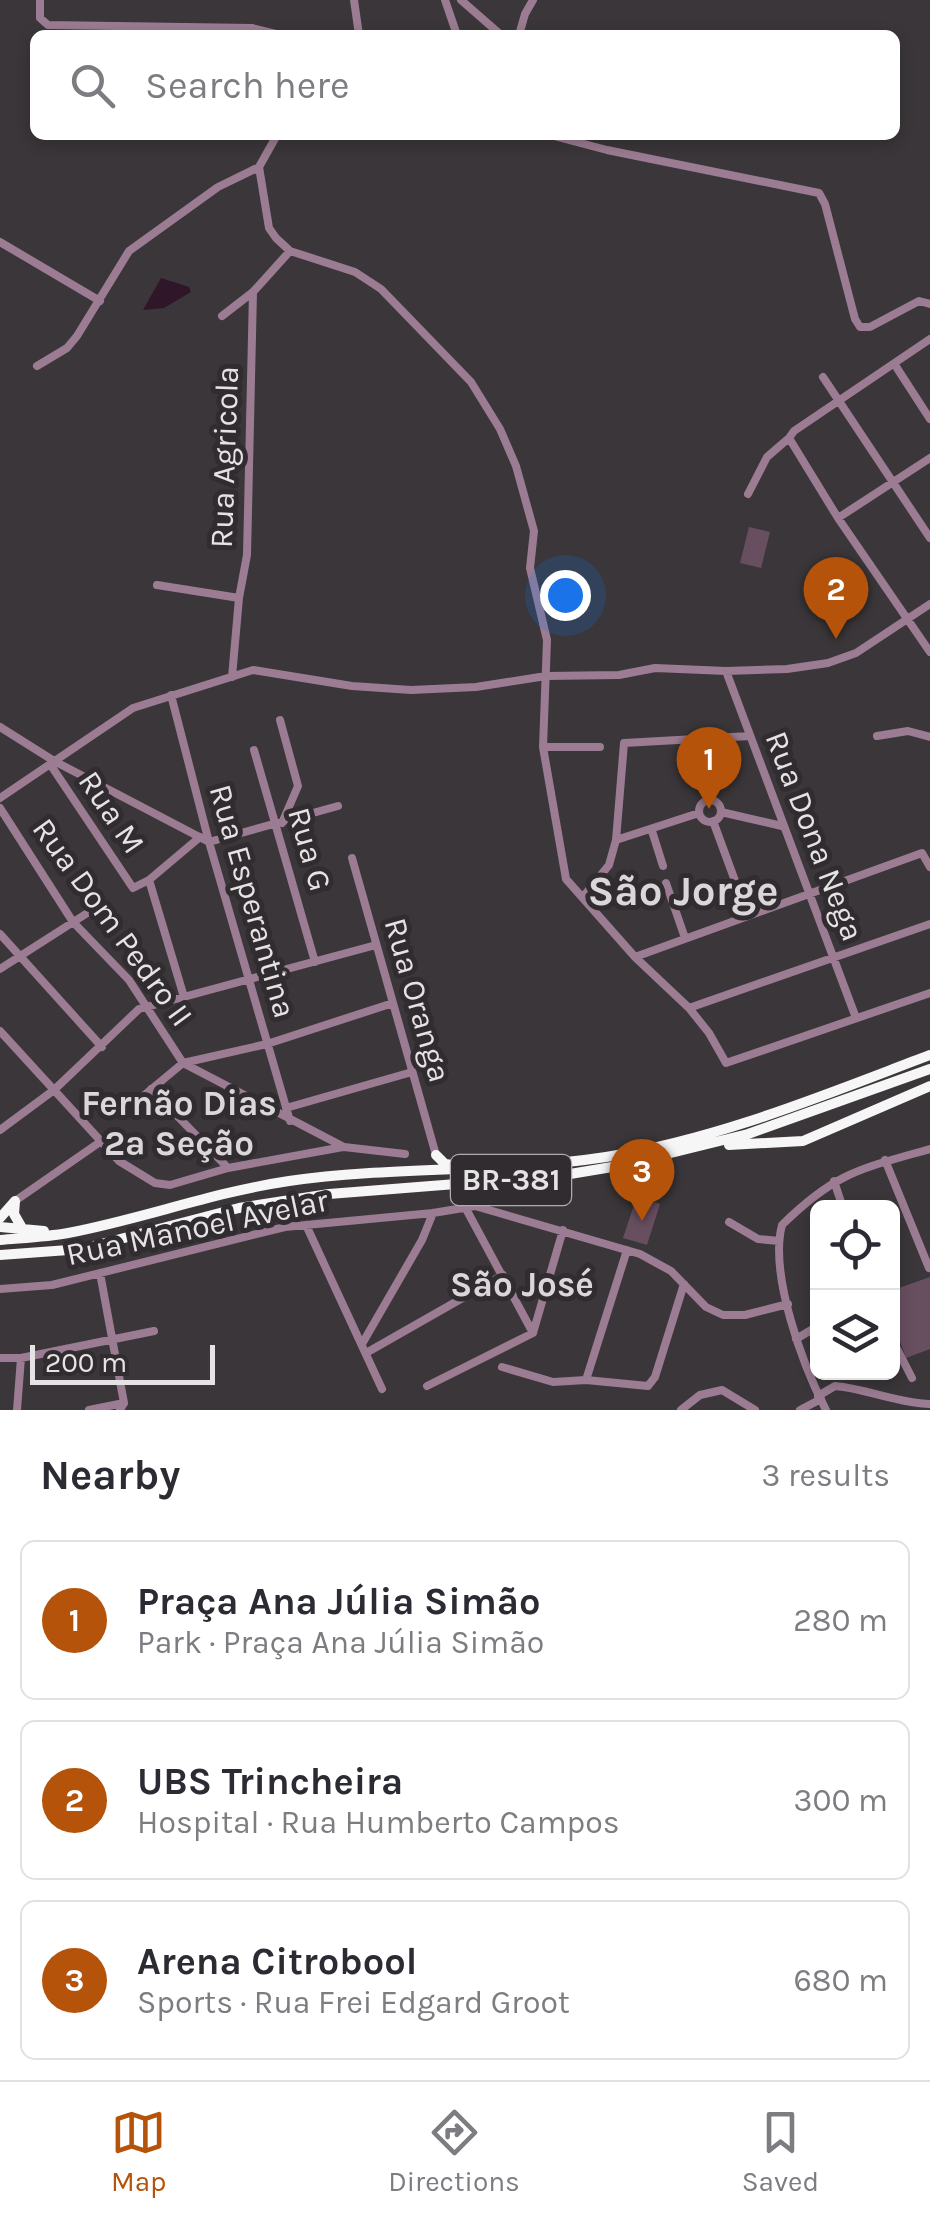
<!DOCTYPE html>
<html lang="en">
<head>
<meta charset="utf-8">
<style>
  :root { --surface:#fff; --page:#f7f7f7; --text:#2b2b33; --muted:#7c7c81; --line:#e1e1e2; --accent:#b45309 }
  body { margin:0; font-family:Karla,sans-serif; background:var(--page); color:var(--text) }
  .controls { position:absolute; right:30px; bottom:30px; display:grid; overflow:hidden; border-radius:15px; box-shadow:0 5px 15px #0003 }
  .controls button { width:90px; height:90px; display:grid; place-items:center; padding:0; border:0; border-bottom:2px solid var(--line); background:var(--surface); color:var(--text); font:50px sans-serif }
  .scale { position:absolute; left:30px; bottom:25px; width:185px; box-sizing:border-box; padding-left:10px; border:5px solid #e6e3e5; border-top:0; font-size:28px; line-height:35px; white-space:nowrap; color:#e6e3e5; -webkit-text-stroke:8px #302c2f; paint-order:stroke }
  .you { position:absolute; left:565px; top:595px; width:35px; height:35px; margin:-25px; border:8px solid #fff; border-radius:50%; background:#1a73e8; box-shadow:0 0 0 15px #1a73e833 }
  .badge { display:grid; place-items:center; width:65px; height:65px; border-radius:50%; background:var(--accent); color:#fff; font-size:32px; font-weight:700 }
  .pin { position:absolute; translate:-50% -82px; filter:drop-shadow(0 2px 5px #0008) }
  .pin::after { content:''; position:absolute; top:52px; width:35px; height:30px; background:inherit; clip-path:polygon(0 0,100% 0,50% 100%) }
  .list { margin:0; padding:0; list-style:none }
  h2 { display:flex; justify-content:space-between; align-items:center; height:130px; margin:0; padding:0 40px; font-size:42px }
  h2 small { font-size:32px; font-weight:400; color:var(--muted) }
  .list li { display:grid; grid-template-columns:65px 1fr auto; gap:30px; align-items:center; box-sizing:border-box; height:160px; margin:0 20px 20px; padding:0 20px; border:2px solid var(--line); border-radius:15px }
  .list b { display:block; font-size:38px; white-space:nowrap }
  .list p { margin:0; font-size:32px; white-space:nowrap; color:var(--muted) }
  .list em { font-size:32px; font-style:normal; color:var(--muted) }
  .icon { flex:none; width:55px; height:55px; fill:none; stroke:currentColor; stroke-width:2; stroke-linecap:round; stroke-linejoin:round }
  .map { position:relative; flex:none; width:930px; height:1410px; overflow:hidden }
  .search { position:absolute; background:var(--surface); box-shadow:0 5px 15px #0003; left:30px; right:30px; top:30px; height:110px; display:flex; align-items:center; gap:25px; box-sizing:border-box; padding:0 35px; border-radius:15px; color:var(--muted); font-size:38px }
  .sheet { height:670px; background:var(--surface) }
  nav { display:flex; justify-content:space-around; align-items:center; box-sizing:border-box; height:140px; border-top:2px solid var(--line); background:var(--surface); font-size:28px; color:var(--muted) }
  nav a { display:grid; justify-items:center; gap:5px }
  nav .on { color:var(--accent) }
  .map>svg:first-child { display:block }
  .green { fill:#684f60 }
  .water { fill:#2f1628 }
  .lines { fill:none; stroke-linecap:round; stroke-linejoin:round }
  .minor { stroke:#9b7c92; stroke-width:8 }
  .highway { stroke:#f6f6f6; stroke-width:10 }
  .labels { text-anchor:middle; stroke-width:10; stroke-linejoin:round; paint-order:stroke }
  .shield { fill:#302c2f; stroke:#afacae; stroke-width:2.5 }
  .shield-label { font-size:30px; font-weight:bold; fill:#e6e3e5 }
  .street-label { font-size:32px; fill:#e6e3e5; stroke:#302c2f }
  .neighbourhood-label { font-size:35px; font-weight:bold; fill:#dbd6da; stroke:#302c2f }
  .district-label { font-size:42px; font-weight:bold; fill:#dbd6da; stroke:#302c2f }
</style>
</head>
<body>
<div class="map">
<svg width="930" height="1410" viewBox="0 0 930 1410">
  <rect width="100%" height="100%" fill="#3a3639"/>
  <!-- green -->
  <path class="green" d="M 749,527 L 770,532 L 761,568 L 740,563 Z
    M 637,1196 L 660,1204 L 647,1245 L 623,1238 Z
    M 930,1277 L 930,1349 L 906,1358 L 893,1322 L 893,1290 Z"/>
  <!-- water -->
  <path class="water" d="M 161,278 L 189,287 L 191,292 L 164,308 L 143,310 Z"/>
  <g class="lines">
    <!-- minor -->
    <path class="minor" d="M 40,0 L 40,18 L 48,25 L 252,28 L 280,35
      M 354,0 L 359,35
      M 445,0 L 457,35
      M 461,0 L 501,35
      M 519,35 L 525,14 L 533,0
      M 277,135 L 259,167 L 269,228 L 276,238 L 290,251 L 355,272 L 381,289 L 471,382 L 500,429 L 516,466 L 534,531 L 530,568 L 547,640 L 543,747 L 566,879 L 635,957 L 689,1008 L 709,1033 L 726,1063 L 930,993
      M 550,135 L 607,150 L 819,193 L 825,204 L 855,319 L 860,327 L 870,327 L 919,301 L 930,304
      M 0,242 L 100,301
      M 222,316 L 253,292
      M 895,365 L 930,419
      M 37,366 L 67,348 L 77,336 L 129,251 L 218,187 L 259,167
      M 823,377 L 930,538
      M 789,438 L 794,431 L 930,339
      M 748,494 L 767,457 L 789,438 L 838,518 L 930,652
      M 838,518 L 930,458
      M 157,585 L 239,598
      M 726,671 L 856,1018
      M 232,677 L 239,598 L 247,555 L 253,292 L 290,251
      M 171,695 L 209,842 L 290,1121
      M 280,720 L 298,786 L 282,823
      M 0,727 L 54,761 L 209,842 L 338,806
      M 877,736 L 908,731 L 930,737
      M 543,747 L 600,747
      M 254,750 L 315,962
      M 50,764 L 133,888 L 149,880 L 200,837
      M 0,798 L 133,708 L 253,670 L 352,686 L 411,690 L 476,687 L 546,676 L 619,675 L 655,668 L 726,671 L 787,669 L 828,663 L 856,653 L 930,604
      M699 811a11 11 0 1 1 22 0a11 11 0 1 1-22 0Z
      M 0,808 L 73,922 L 129,980 L 183,1063 L 344,1147 L 405,1154
      M 721,812 L 782,826
      M 713,821 L 748,916
      M 652,831 L 663,866
      M 616,840 L 699,813
      M 352,858 L 436,1155
      M 149,880 L 184,997
      M 666,883 L 685,938
      M 583,897 L 609,865 L 616,840 L 624,743 L 750,736
      M 0,934 L 102,1047
      M 635,957 L 922,853 L 930,867
      M 0,969 L 103,903
      M 689,1008 L 930,924
      M 0,1031 L 119,1161 L 155,1183 L 170,1185 L 228,1168 L 343,1147
      M 151,1089 L 228,1168
      M 130,1107 L 183,1063 L 267,1044 L 393,1003
      M 286,1108 L 412,1072
      M 0,1130 L 54,1090 L 139,1009 L 376,945
      M 885,1160 L 929,1268
      M 834,1181 L 843,1208
      M 15,1201 L 100,1142
      M 465,1207 L 533,1333
      M 729,1222 L 758,1239 L 779,1241
      M 306,1225 L 382,1389
      M 100,1273 L 124,1403 L 120,1410
      M 0,1289 L 52,1285 L 285,1227 L 433,1213 L 475,1206 L 640,1254 L 671,1271 L 706,1307 L 723,1315 L 745,1315 L 788,1304
      M 796,1339 L 818,1326
      M 892,1339 L 912,1378
      M 362,1344 L 422,1240 L 433,1213
      M 366,1353 L 503,1275
      M 0,1358 L 21,1358 L 154,1331
      M 502,1367 L 553,1382 L 586,1380 L 648,1386 L 655,1377 L 684,1284
      M 586,1380 L 627,1250
      M 427,1386 L 533,1333 L 563,1230
      M 818,1396 L 835,1386 C 868,1389 897,1403 930,1404
      M 17,1410 L 21,1358
      M 89,1410 L 124,1403
      M 681,1410 L 700,1395 L 722,1390 L 755,1410
      M 800,1410 L 821,1399
      M 826,1410 C 803,1366 769,1274 782,1225 C 836,1172 860,1169 930,1149"/>
    <!-- highway -->
    <path class="highway" d="M 729,1145 L 803,1141 L 930,1086
      M 436,1155 L 445,1164 L 453,1165
      M 0,1218 L 15,1201 L 14,1214 L 22,1228
      M 0,1227 L 44,1231
      M 0,1240 C 22,1238 46,1237 68,1233 C 142,1219 214,1192 289,1181 C 394,1166 501,1173 606,1157 C 719,1139 824,1095 930,1055
      M 0,1255 L 82,1249 L 239,1208 L 329,1194 L 558,1176 L 618,1166 L 748,1134 L 930,1069"/>
  </g>
  <g class="labels">
    <!-- shield labels -->
    <rect class="shield" x="451" y="1155" width="120" height="50" rx="8"/>
    <g class="shield-label">
      <text x="511" y="1190">BR-381</text>
    </g>
    <!-- street labels -->
    <g class="street-label">
      <text transform="translate(224 457) rotate(-88)" y="11">Rua Agricola</text>
      <text transform="translate(112 812) rotate(56)" y="11">Rua M</text>
      <text transform="translate(815 836) rotate(69)" y="11">Rua Dona Nega</text>
      <text transform="translate(310 849) rotate(74)" y="11">Rua G</text>
      <text transform="translate(253 901) rotate(74)" y="11">Rua Esperantina</text>
      <text transform="translate(113 922) rotate(54)" y="11">Rua Dom Pedro II</text>
      <text transform="translate(418 1000) rotate(74)" y="11">Rua Oranga</text>
      <text transform="translate(197 1227) rotate(-12)" y="11">Rua Manoel Avelar</text>
    </g>
    <!-- neighbourhood labels -->
    <g class="neighbourhood-label">
      <text x="179" y="1115">Fernão Dias<tspan x="179" dy="40">2ª Seção</tspan></text>
      <text x="522" y="1296">São José</text>
    </g>
    <!-- district labels -->
    <g class="district-label">
      <text x="683" y="905">São Jorge</text>
    </g>
  </g>
</svg>
<div class="controls">
<button><svg class="icon" aria-label="locate" viewBox="0 0 24 24"><circle cx="12" cy="12" r="6"/><path d="M12 2v4M12 18v4M2 12h4M18 12h4"/></svg></button>
<button><svg class="icon" aria-label="layers" viewBox="0 0 24 24"><path d="M12 4l9 5-9 5-9-5zM3 14l9 5 9-5"/></svg></button>
</div>
<div class="scale">200 m</div>
<div class="you"></div>
<div class="pin badge" style="left:709px;top:809px">1</div>
<div class="pin badge" style="left:836px;top:639px">2</div>
<div class="pin badge" style="left:642px;top:1221px">3</div>
<div class="search"><svg class="icon" aria-label="search" viewBox="0 0 24 24"><circle cx="10" cy="10" r="6"/><path d="M15 15l6 6"/></svg>Search here</div>
</div>
<section class="sheet">
<h2>Nearby<small>3 results</small></h2>
<ul class="list">
<li><span class="badge">1</span><div><b>Praça Ana Júlia Simão</b><p>Park · Praça Ana Júlia Simão</p></div><em>280 m</em></li>
<li><span class="badge">2</span><div><b>UBS Trincheira</b><p>Hospital · Rua Humberto Campos</p></div><em>300 m</em></li>
<li><span class="badge">3</span><div><b>Arena Citrobool</b><p>Sports · Rua Frei Edgard Groot</p></div><em>680 m</em></li>
</ul>
</section>
<nav>
<a class="on"><svg class="icon" aria-label="map" viewBox="0 0 24 24"><path d="M3 6l6-2 6 2 6-2v14l-6 2-6-2-6 2zM9 4v14M15 6v14"/></svg>Map</a>
<a><svg class="icon" aria-label="directions" viewBox="0 0 24 24"><path d="M12 3l9 9-9 9-9-9zM9 14v-3h6M13 9l2 2-2 2"/></svg>Directions</a>
<a><svg class="icon" aria-label="saved" viewBox="0 0 24 24"><path d="M7 4h10v16l-5-4-5 4z"/></svg>Saved</a>
</nav>
</body>
</html>
